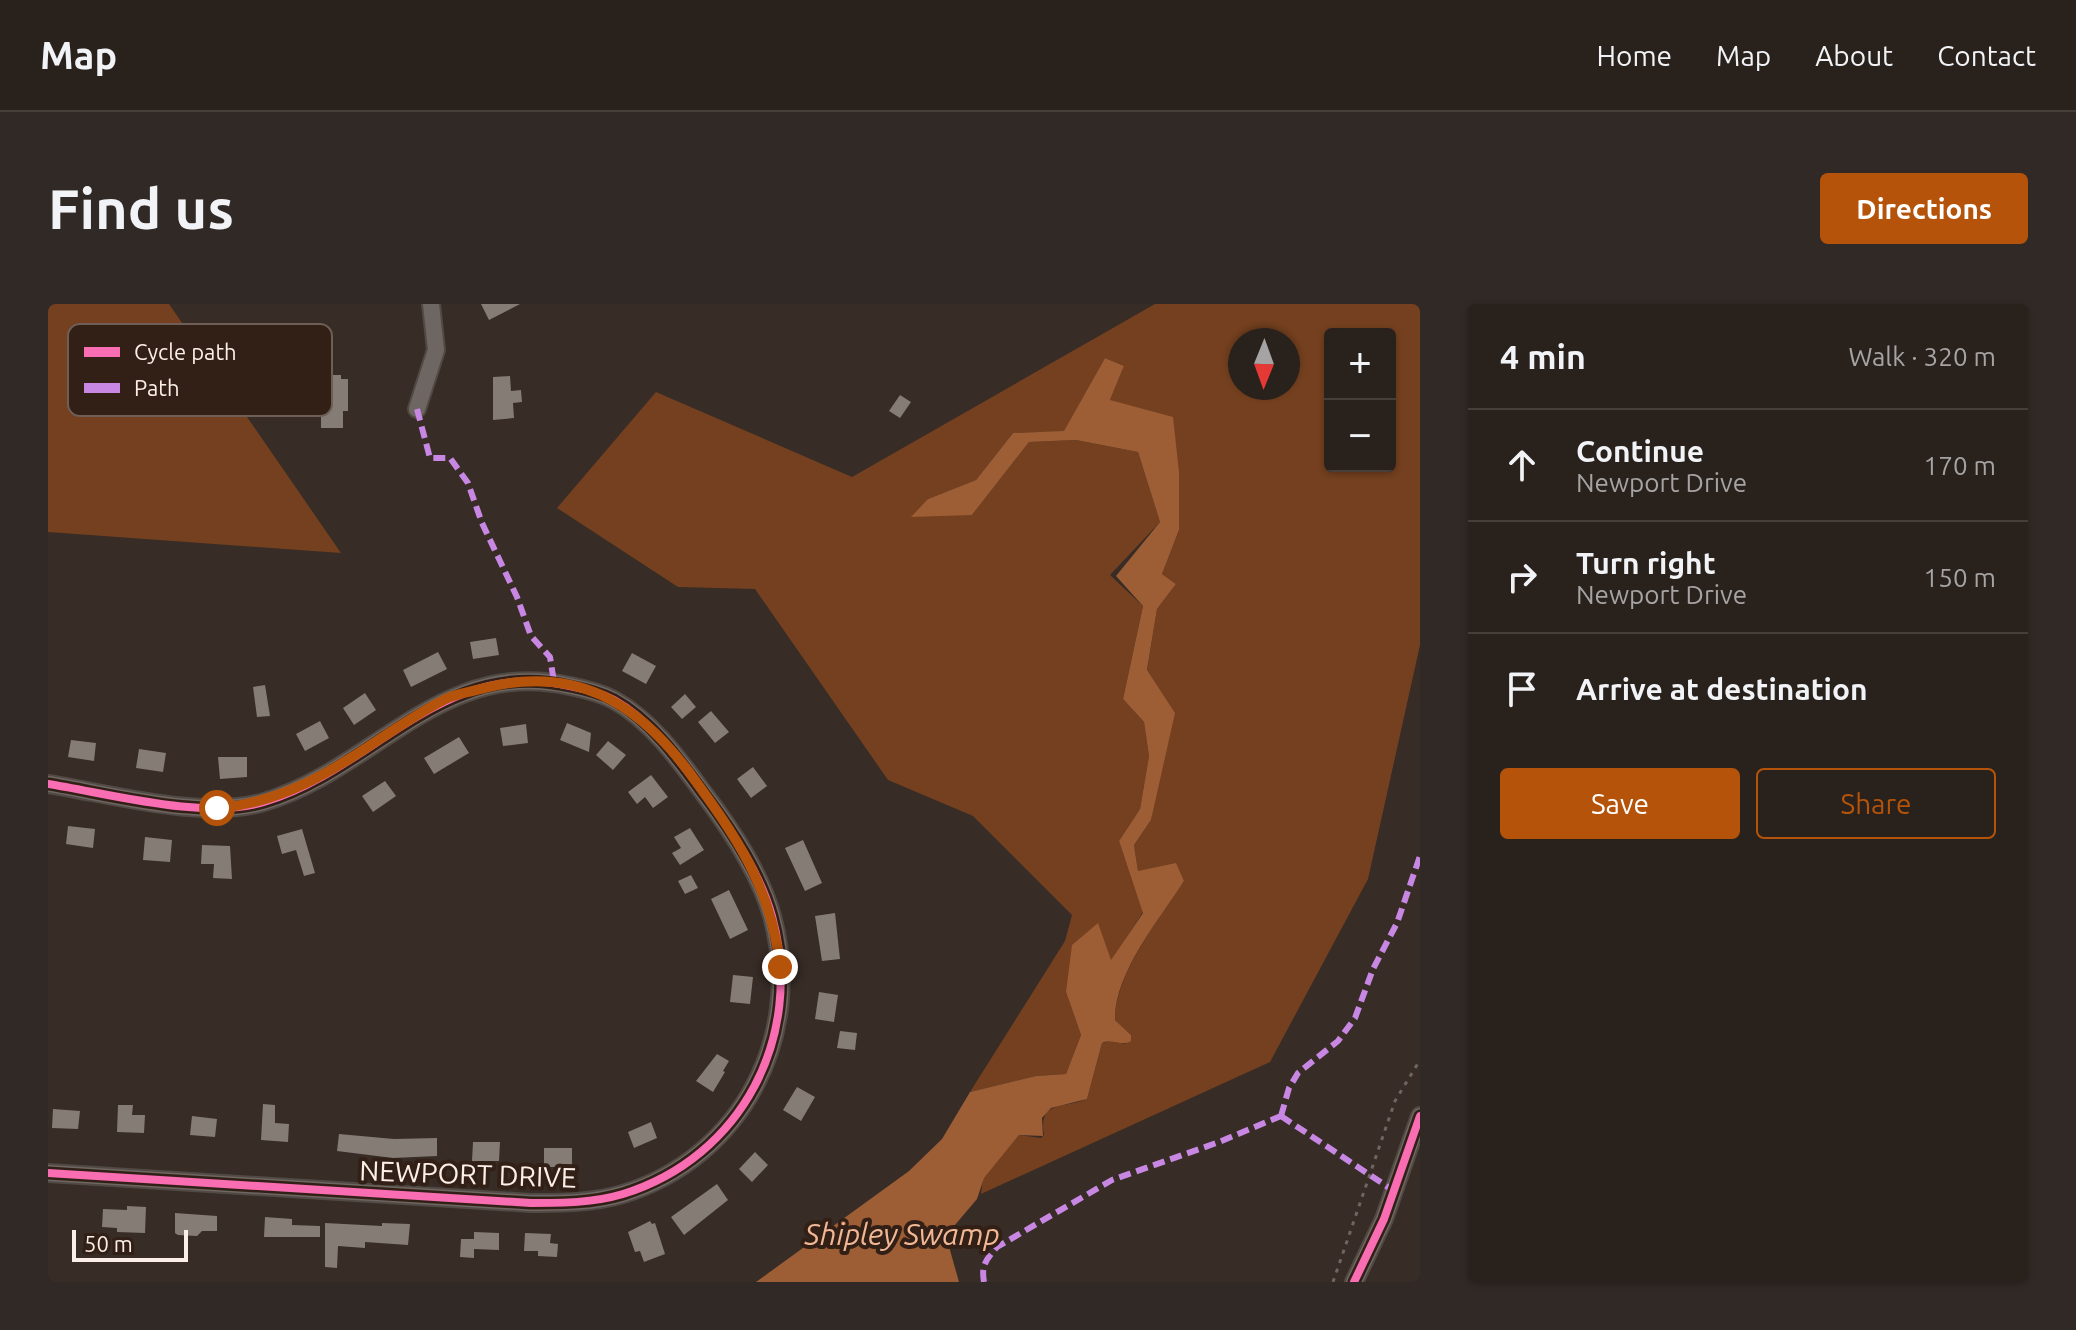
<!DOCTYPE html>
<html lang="en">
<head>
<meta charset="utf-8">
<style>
  :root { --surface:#29211c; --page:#312925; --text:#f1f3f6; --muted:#a5a3a3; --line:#453e3b; --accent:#b45309 }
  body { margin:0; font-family:Ubuntu,sans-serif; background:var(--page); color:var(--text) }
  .controls { position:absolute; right:24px; top:24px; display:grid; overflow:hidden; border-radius:8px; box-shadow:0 2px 6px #0004 }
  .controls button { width:72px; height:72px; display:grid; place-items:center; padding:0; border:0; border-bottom:2px solid var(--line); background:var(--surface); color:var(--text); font:40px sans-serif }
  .compass { position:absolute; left:1180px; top:24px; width:72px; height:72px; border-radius:50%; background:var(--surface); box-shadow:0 2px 6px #0004; rotate:181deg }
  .scale { position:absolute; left:24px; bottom:20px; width:116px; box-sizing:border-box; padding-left:8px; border:4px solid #fbefe8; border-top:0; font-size:22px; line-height:28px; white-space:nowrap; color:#fbefe8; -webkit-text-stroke:6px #322016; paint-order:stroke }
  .stop { position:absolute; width:24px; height:24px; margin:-18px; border:6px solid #b45309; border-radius:50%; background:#fff }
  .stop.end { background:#b45309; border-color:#fff; box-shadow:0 2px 8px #0008 }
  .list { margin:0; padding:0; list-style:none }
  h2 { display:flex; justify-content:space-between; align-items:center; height:104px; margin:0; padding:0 32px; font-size:34px }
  h2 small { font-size:26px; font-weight:400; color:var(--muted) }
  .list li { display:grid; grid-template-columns:52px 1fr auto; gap:24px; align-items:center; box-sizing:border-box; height:112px; padding:0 32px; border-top:2px solid var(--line) }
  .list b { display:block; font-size:30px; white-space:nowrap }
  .list p { margin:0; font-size:26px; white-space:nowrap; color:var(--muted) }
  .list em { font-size:26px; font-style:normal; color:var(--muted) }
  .actions { display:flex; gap:16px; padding:24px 32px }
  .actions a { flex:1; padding:18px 0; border:2px solid var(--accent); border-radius:8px; text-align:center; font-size:28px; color:var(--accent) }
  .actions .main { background:var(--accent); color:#fff }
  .icon { flex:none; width:44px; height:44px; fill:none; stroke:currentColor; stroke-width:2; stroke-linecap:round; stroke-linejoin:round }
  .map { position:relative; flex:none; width:1372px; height:978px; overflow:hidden; border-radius:8px }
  header { display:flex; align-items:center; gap:48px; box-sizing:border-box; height:112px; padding:0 40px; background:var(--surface); border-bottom:2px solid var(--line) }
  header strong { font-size:38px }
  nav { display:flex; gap:44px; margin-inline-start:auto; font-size:28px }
  .intro { display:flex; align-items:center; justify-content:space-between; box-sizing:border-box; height:192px; padding:0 48px }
  h1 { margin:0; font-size:56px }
  .button { padding:20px 36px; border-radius:8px; background:var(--accent); color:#fff; font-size:28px; font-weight:700 }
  main { display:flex; gap:48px; padding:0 48px }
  aside { flex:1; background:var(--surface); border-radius:8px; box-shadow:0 2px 6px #0004 }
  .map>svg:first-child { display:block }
  .green { fill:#74401f; fill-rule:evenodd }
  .water { fill:#9d5d35 }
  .building { fill:#867c76 }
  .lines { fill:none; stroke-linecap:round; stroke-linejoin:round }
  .street-casing { stroke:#514943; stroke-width:20 }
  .path { stroke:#6e6662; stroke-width:3; stroke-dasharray:4 6; stroke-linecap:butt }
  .street { stroke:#6e6662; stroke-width:16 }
  .quiet { stroke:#c787e3; stroke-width:6; stroke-dasharray:12 6; stroke-linecap:butt }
  .cycleway-casing { stroke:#322016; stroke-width:13 }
  .cycleway { stroke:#f96db3; stroke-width:8 }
  .route { stroke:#b45309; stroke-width:10 }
  .labels { text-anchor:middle; stroke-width:8; stroke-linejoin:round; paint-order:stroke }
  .street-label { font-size:28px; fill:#fbefe8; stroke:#322016 }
  .water-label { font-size:30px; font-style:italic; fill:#f2b795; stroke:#322016 }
  .key { fill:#322016; stroke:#6e5e55; stroke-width:2 }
  .key-label { font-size:22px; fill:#fbefe8 }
</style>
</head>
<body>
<header>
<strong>Map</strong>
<nav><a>Home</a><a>Map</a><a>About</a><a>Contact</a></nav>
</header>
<div class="intro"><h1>Find us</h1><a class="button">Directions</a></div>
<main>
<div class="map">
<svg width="1372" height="978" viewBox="0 0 1372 978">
  <rect width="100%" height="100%" fill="#372c26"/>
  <!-- green -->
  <path class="green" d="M 0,0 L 121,0 L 293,249 L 0,228 Z
    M 1107,0 L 1372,0 L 1372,341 L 1320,575 L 1222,758 L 933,890 L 935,874 L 971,831 L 993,834 L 996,831 C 990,796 1015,805 1039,795 L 1054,739 L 1063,737 L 1077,740 L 1083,731 L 1067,716 C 1067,669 1111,616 1136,577 L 1090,567 L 1086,541 L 1103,516 L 1111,473 L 1099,367 L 1109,305 L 1128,280 L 1114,270 L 1131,226 L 1131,168 L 1062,96 L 1076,62 L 1057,54 L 1016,128 L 965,129 L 928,176 L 880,195 L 924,211 L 981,138 L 1028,136 L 1090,148 L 1112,218 L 1062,271 L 1095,302 L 1075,395 L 1096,418 L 1101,452 L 1092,505 L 1071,537 L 1095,608 L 1063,657 L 1018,688 L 1033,731 L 1018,770 L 988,772 L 922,788 L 1017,637 L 1024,611 L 925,512 L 840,476 L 707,285 L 630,283 L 509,204 L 608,88 L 804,173 ZM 1282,30 L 1342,30 L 1342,162 L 1282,162 ZM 1192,36 L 1240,36 L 1240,84 L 1192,84 Z"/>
  <!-- water -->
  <path class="water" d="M 1057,54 L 1076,62 L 1062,96 L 1125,113 L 1131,168 L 1131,226 L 1114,270 L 1128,280 L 1109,305 L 1099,366 L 1127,409 L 1103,516 L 1086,541 L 1090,567 L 1128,559 L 1136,577 C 1112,615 1066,669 1067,716 L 1083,731 L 1083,737 C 1074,743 1064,734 1054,739 L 1039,795 L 1003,804 L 994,814 L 995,832 L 971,831 L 936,874 L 929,895 L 901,928 L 900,939 L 911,978 L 708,978 L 861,867 L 894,835 L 922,788 L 988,772 L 1018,770 L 1033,731 L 1018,688 L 1024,641 L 1050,619 L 1063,656 L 1095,609 L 1071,537 L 1092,505 L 1101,452 L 1096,418 L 1075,395 L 1095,302 L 1068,272 L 1112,218 L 1090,148 L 1028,136 L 981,138 L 924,211 L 863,213 L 880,195 L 928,176 L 965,129 L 1016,127 Z"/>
  <!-- building -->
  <path class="building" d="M 433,0 L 472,0 L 441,16 Z
    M 279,71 L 293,71 L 293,75 L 300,75 L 300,107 L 295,107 L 295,124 L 273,124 L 273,79 L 279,79 Z
    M 462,72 L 463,87 L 473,86 L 474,98 L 465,99 L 466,114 L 445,116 L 445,73 Z
    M 852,91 L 863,98 L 852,114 L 841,107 Z
    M 448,334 L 451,351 L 425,355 L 422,338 Z
    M 390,348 L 399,365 L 363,383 L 355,366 Z
    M 584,349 L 608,362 L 598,380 L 574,367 Z
    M 217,381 L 222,412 L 209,413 L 205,383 Z
    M 317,389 L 328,406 L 306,421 L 295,404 Z
    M 637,390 L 648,403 L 634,415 L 623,403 Z
    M 663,407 L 681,428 L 667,439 L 650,418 Z
    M 272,417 L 281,434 L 257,447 L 248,430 Z
    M 519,419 L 543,429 L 541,448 L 512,436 Z
    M 478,420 L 480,439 L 455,442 L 452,424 Z
    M 411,433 L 421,449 L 386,470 L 376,454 Z
    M 23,436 L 48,439 L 46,457 L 20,453 Z
    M 560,437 L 578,451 L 565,466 L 548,451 Z
    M 91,445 L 118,449 L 115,468 L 88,464 Z
    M 170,453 L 199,453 L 199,473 L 172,475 Z
    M 705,463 L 719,482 L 703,494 L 689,475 Z
    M 603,471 L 620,493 L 605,504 L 597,493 L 589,500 L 580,488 Z
    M 337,477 L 348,492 L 325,508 L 314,492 Z
    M 20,522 L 47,525 L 45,544 L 18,540 Z
    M 642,524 L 656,546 L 632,561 L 624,549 L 633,544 L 626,533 Z
    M 254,525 L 267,569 L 256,572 L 248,546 L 234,550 L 229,532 Z
    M 97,533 L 124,536 L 122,558 L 95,556 Z
    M 755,536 L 774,579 L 757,587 L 737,544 Z
    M 154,541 L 182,542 L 184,575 L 165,574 L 166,560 L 153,560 Z
    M 643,571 L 650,584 L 637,590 L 630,577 Z
    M 681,586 L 700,626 L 682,635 L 663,595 Z
    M 787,609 L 792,655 L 774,657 L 767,612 Z
    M 685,671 L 705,673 L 702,700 L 682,698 Z
    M 771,688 L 790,691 L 786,718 L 767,715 Z
    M 792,727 L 809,729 L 807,746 L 789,744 Z
    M 669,750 L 681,757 L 675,767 L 677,768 L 665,788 L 648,777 Z
    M 749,783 L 767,793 L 753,817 L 735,806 Z
    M 215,800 L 227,801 L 227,819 L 241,820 L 240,838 L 213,836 Z
    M 70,801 L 85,801 L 84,811 L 97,811 L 96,829 L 69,828 Z
    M 5,805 L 32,807 L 30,825 L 4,824 Z
    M 144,812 L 169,815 L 167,833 L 142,831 Z
    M 603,818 L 609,834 L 586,844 L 580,828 Z
    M 291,830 L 346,835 L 389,834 L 389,852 L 345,854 L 289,847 Z
    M 425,838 L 452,838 L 451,857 L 424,857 Z
    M 496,844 L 524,844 L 524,863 L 496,863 Z
    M 707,848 L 720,861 L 704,878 L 691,865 Z
    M 669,880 L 680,896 L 636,931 L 623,913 Z
    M 79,902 L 98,903 L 97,929 L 69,928 L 69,924 L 54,923 L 55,905 L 79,906 Z
    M 127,909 L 169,912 L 169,927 L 154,927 L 149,932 L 130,931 L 127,929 Z
    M 217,913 L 244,915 L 244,921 L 272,922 L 272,933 L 216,933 Z
    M 602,917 L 604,920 L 607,919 L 617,950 L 596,958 L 592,947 L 587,948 L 580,928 Z
    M 277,919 L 334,922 L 334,919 L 362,920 L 360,941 L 317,938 L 317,944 L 290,942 L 289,964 L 277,963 Z
    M 426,928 L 451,929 L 451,946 L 426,945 L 426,954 L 412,953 L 413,935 L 426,935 Z
    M 477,929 L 503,930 L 502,939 L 510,940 L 509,953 L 490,952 L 490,947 L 476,947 Z"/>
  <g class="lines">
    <!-- street casing -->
    <g class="street-casing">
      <path id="street" d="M 369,105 L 388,46 L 383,0
        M 0,480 C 63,490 155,516 216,498 C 325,466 395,352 522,382 C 537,385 553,389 566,396 C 604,417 632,457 657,491 C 684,527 712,569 724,612 C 757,732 694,853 575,890 C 545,899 514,899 483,899 L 0,869
        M 1306,978 L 1336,915 L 1372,812"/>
    </g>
    <!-- path -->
    <path class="path" d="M 1285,978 L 1347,797 L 1372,756"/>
    <!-- street -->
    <use href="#street" class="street"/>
    <!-- quiet -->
    <path class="quiet" d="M 369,105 L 382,154 L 402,154 L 420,179 L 434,219 L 469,293 L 483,332 L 502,353 L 506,378
      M 1233,812 L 1241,784 L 1250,769 L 1290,737 L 1307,714 L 1325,665 L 1349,619 L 1372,552
      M 1233,812 L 1346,887
      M 936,978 C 933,961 938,956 949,943 L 1064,876 L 1171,838 L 1233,812"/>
    <!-- cycleway casing -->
    <g class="cycleway-casing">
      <path id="cycleway" d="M 0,480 C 63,490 155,516 216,498 C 325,466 395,352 522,382 C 537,385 553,389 566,396 C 604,417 632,457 657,491 C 684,527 712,569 724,612 C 757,732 694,853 575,890 C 545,899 514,899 483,899 L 0,869
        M 1306,978 L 1336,915 L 1372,812"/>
    </g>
    <!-- cycleway -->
    <use href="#cycleway" class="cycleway"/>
  </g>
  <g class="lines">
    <!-- route -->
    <path class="route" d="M 169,504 C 238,499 288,464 344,427 C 363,415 382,402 402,393 C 413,389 426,387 437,384 C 526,361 588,397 641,468 C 687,531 724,583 732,663"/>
  </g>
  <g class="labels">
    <!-- street labels -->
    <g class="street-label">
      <text transform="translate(420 870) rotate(2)" y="10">NEWPORT DRIVE</text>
    </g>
    <!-- water labels -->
    <g class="water-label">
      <text x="854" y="941">Shipley Swamp</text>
    </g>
  </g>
  <!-- legend -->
  <rect x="20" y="20" width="264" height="92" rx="12" class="key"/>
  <rect x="36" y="43" width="36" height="10" fill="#f96db3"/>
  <rect x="36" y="79" width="36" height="10" fill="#c787e3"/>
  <g class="key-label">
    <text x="86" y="56">Cycle path</text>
    <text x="86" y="92">Path</text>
  </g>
</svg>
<div class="controls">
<button>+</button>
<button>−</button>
</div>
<svg class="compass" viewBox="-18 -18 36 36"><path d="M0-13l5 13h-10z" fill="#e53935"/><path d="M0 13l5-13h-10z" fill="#a5a3a3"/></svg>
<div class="scale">50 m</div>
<div class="stop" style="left:169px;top:504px"></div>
<div class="stop end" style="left:732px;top:663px"></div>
</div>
<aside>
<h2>4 min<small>Walk · 320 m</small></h2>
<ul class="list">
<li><svg class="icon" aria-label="ahead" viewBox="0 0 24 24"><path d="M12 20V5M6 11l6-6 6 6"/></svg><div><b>Continue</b><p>Newport Drive</p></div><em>170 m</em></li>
<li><svg class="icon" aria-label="right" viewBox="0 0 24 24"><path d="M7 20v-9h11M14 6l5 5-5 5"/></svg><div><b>Turn right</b><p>Newport Drive</p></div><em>150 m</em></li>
<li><svg class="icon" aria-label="arrive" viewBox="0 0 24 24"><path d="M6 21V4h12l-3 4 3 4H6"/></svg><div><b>Arrive at destination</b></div></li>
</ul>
<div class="actions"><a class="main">Save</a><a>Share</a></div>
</aside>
</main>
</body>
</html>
